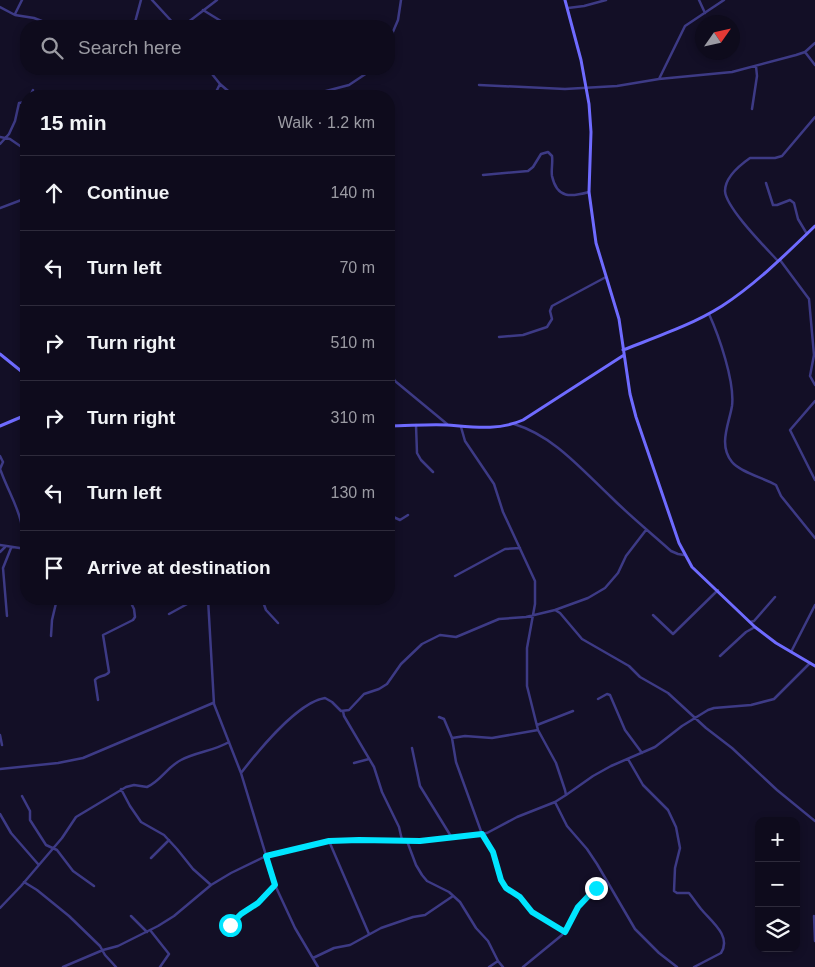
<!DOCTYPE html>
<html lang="en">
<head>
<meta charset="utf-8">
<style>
  :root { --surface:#0e0b1c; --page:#1c1929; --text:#f1f3f6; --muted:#9b9ba3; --line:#2e2b3b }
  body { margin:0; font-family:Helvetica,sans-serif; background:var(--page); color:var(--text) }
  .controls { position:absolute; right:15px; bottom:15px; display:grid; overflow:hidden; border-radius:10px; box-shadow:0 2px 8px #0003 }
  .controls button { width:45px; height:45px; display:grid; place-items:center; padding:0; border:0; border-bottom:1px solid var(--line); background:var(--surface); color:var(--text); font:25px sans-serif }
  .compass { position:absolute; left:695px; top:15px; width:45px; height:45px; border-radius:50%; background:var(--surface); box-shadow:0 2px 8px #0003; rotate:56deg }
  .stop { position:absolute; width:15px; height:15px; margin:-11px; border:4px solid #00e5ff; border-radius:50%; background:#fff }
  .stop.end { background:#00e5ff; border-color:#fff; box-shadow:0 1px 5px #0008 }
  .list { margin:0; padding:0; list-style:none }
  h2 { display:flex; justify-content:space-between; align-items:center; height:65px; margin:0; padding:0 20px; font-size:21px }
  h2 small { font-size:16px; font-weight:400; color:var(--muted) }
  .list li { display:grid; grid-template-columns:32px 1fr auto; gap:15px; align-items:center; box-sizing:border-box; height:75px; padding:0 20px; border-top:1px solid var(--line) }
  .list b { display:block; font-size:19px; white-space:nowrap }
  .list em { font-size:16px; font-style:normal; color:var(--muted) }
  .icon { flex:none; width:28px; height:28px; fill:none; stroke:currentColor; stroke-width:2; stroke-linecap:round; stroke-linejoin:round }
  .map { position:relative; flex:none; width:815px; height:967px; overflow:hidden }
  .search { position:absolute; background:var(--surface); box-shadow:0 2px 8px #0003; left:20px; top:20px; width:375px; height:55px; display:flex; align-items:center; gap:12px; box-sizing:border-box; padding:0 18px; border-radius:20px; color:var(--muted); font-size:19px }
  .panel { position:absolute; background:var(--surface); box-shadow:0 2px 8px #0003; left:20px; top:90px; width:375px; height:515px; border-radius:20px }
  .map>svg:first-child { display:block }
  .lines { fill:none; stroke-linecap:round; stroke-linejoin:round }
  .street { stroke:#3d3a85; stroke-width:2.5 }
  .secondary { stroke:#6f6bff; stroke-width:3 }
  .route { stroke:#00e5ff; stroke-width:6 }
</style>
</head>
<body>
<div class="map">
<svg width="815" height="967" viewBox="0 0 815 967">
  <rect width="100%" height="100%" fill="#130f26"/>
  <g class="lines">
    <!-- street -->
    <path class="street" d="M 152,0 L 176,26
      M 699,0 L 705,13
      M 0,7 L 15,15 L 34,18 L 52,25 L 74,26
      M 568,8 L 584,6 L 606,0
      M 203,10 L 229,26
      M 15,14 L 22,0
      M 134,26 L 141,0
      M 183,26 L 217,0
      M 389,41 L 398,20 L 401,0
      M 805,52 L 815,65
      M 208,69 L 220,84 L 234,96
      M 659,79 L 685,26 L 724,0
      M 479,85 L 565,89 L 617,86 L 659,79 L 732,72 L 796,55 L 805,52 L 815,43
      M 30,96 L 33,90
      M 214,96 L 220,84
      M 307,96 L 349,85 L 373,69
      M 752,109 L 757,76 L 756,66
      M 0,137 L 10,139 L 26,150
      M 0,144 L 9,134 L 15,121 L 19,103 L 26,102
      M 483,175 L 528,171 L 533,167 L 541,154 L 548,152 L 552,156 C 553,163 551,170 552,176 C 557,199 571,197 589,192
      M 766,183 L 773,205 L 777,205 L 790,200 L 794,203 L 798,219 L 807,234
      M 0,208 L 24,199 L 26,195
      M 780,260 L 809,299 L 814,355 L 810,376 L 815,385
      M 778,261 C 766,248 726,208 725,191 C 725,178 740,165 750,158 L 775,158 L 782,156 L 815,117
      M 709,314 C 719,336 735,382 732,406 C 729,424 718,445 732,462 C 740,472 764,478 776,485 L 781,496 L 815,538
      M 499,337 L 523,335 L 547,327 L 552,319 L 550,311 L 552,306 L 606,277
      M 389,370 L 395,381 L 447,424
      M 815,401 L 790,430 L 815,480
      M 514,424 C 554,436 582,470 611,497 C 630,516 651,533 671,551 L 678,554 L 684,555
      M 416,425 L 417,453 L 421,460 L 433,472
      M 461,427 L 465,441 L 494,484 L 503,512 L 535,581 L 535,604 L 527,648 L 527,686 L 538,730 L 556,763 L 565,790 L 566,795 L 555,802 L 567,826 L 587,849 L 597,864 L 635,929 L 659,953 L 677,967
      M 0,456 L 3,462 L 0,469 L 2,474 C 8,490 17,505 21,522 C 23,534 22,546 26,557
      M 389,515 L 400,520 L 408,515
      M 0,545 L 26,549
      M 0,552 L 5,547
      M 455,576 L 505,549 L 520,548
      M 208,599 L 214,704 L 241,773 L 275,885 L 295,928 L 318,967
      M 262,599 L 266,610 L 278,623
      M 555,610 L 588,598 L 605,588 L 618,573 L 626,556 L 646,530
      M 169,614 L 189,603 L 202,599
      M 653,615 L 673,634 L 718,590
      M 7,616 L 3,568 L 11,548
      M 750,622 L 754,621 L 775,597
      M 51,636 L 52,620 L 57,599
      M 791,652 L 815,605
      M 720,656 L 746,632 L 755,627
      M 598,699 L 607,694 L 610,695 L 625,730 L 642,753
      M 98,700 L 95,680 C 98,675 106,677 109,672 L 103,635 L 133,620 L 135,617 L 134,609 L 129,599
      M 343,711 L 344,716 L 374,767 L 382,792 L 399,827 L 402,840
      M 439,717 L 444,719 L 452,738 L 465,736 L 492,738 L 538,730
      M 537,725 L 573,711
      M 0,735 L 2,745
      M 452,738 L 456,762 L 482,834 L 493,852 L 501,880 L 506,888 L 520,897 L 532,912 L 565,932
      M 412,748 L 420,786 L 452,838
      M 628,759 L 643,785 L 668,810 L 676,827 L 680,848 L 675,868 L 674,891 L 677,893 L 689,893 C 693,898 697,904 701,909 C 711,921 732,936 721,953 L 694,967
      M 354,763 L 369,759
      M 0,769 L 58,763 L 83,758 L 213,703
      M 241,773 C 258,751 298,702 325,698 L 332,702 L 341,711 L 349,710 L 364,694 L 379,689 L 387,684 L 401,664 L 422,644 L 440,635 L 456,637 L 461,635 L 499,619 L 526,617 L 555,610 L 560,613 L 582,639 L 629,666 L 640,677 L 668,693 L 706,728 L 732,748 L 777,790 L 815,821
      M 121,789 L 130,806 L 141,822 L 164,835 L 177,849 L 193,869 L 211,885
      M 566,795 L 593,776 L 611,766 L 655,747 L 682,726 L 708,710 L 714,708 L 751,705 L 774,699 L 810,663
      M 22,796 L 30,811 L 30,820 L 46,845 L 57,850 L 73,871 L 94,886
      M 0,814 L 11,833 L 38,864
      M 329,841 L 369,934
      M 407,841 L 416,865 L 422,875 L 427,881 L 449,892 L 460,902 L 476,928 L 488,941 L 498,961 L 503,967
      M 151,858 L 169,840
      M 24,882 L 37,890 L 69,916 L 100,946 L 105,955 L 116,967
      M 0,908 L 21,886 L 62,838 L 76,817 L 126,787 L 134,785 L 147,787 C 161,781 167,767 181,760 C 196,752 214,751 229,742
      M 131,916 L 147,932
      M 814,916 L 815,941
      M 150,930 L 169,954 L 160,967
      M 227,931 L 235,919 L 258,903 L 275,885
      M 313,958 L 334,948 L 350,945 L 381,928 L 413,917 L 425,915 L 453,896
      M 63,967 L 103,950 L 118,946 L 158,926 L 174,916 L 211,885 L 231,873 L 266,856 L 329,841 L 359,840 L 420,841 L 487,833 L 517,817 L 555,802
      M 489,967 L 498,961
      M 523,967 L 562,935 L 578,907 L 585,899 L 596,888 L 607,881"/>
    <!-- secondary -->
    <path class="secondary" d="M 565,0 L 581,60 L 589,104 L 591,132 L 589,192 L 596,243 L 619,319 L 630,394 L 636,417 L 679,543 L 692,567 L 755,627 L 776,643 L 815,666
      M 623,350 C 656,337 692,325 722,306 C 756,284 786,254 815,226
      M 0,354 L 26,375
      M 0,426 L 26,415
      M 389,426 C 408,426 427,424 447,425 C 473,427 498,431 523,420 L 624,355"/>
  </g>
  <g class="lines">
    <!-- route -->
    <path class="route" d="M 230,925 L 241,914 L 258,903 L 275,885 L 266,856 L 329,841 L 359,840 L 420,841 L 482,834 L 493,852 L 501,880 L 506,888 L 520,897 L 532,912 L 565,932 L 578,907 L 596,888"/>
  </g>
</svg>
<div class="controls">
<button>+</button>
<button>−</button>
<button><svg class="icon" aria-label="layers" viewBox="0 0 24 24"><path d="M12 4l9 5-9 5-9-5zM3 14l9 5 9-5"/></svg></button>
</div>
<svg class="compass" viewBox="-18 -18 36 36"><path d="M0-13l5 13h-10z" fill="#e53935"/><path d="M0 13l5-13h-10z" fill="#9b9ba3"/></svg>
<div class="stop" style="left:230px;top:925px"></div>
<div class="stop end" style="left:596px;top:888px"></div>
<div class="search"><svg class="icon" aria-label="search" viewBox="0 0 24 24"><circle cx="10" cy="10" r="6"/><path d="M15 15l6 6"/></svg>Search here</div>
<section class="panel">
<h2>15 min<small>Walk · 1.2 km</small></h2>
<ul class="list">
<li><svg class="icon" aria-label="ahead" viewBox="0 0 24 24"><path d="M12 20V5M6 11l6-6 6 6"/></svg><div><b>Continue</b></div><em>140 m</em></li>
<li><svg class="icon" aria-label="left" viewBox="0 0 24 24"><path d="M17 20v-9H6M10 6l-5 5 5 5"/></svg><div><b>Turn left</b></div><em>70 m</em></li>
<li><svg class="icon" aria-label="right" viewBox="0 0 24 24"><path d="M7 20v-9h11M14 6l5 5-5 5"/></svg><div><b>Turn right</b></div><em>510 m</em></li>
<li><svg class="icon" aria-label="right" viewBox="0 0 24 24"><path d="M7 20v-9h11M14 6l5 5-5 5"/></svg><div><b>Turn right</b></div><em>310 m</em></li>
<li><svg class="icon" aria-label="left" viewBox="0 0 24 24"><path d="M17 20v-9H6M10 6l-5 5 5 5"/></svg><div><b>Turn left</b></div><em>130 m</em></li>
<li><svg class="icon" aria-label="arrive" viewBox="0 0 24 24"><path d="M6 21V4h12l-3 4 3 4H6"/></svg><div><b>Arrive at destination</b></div></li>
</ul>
</section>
</div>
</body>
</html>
